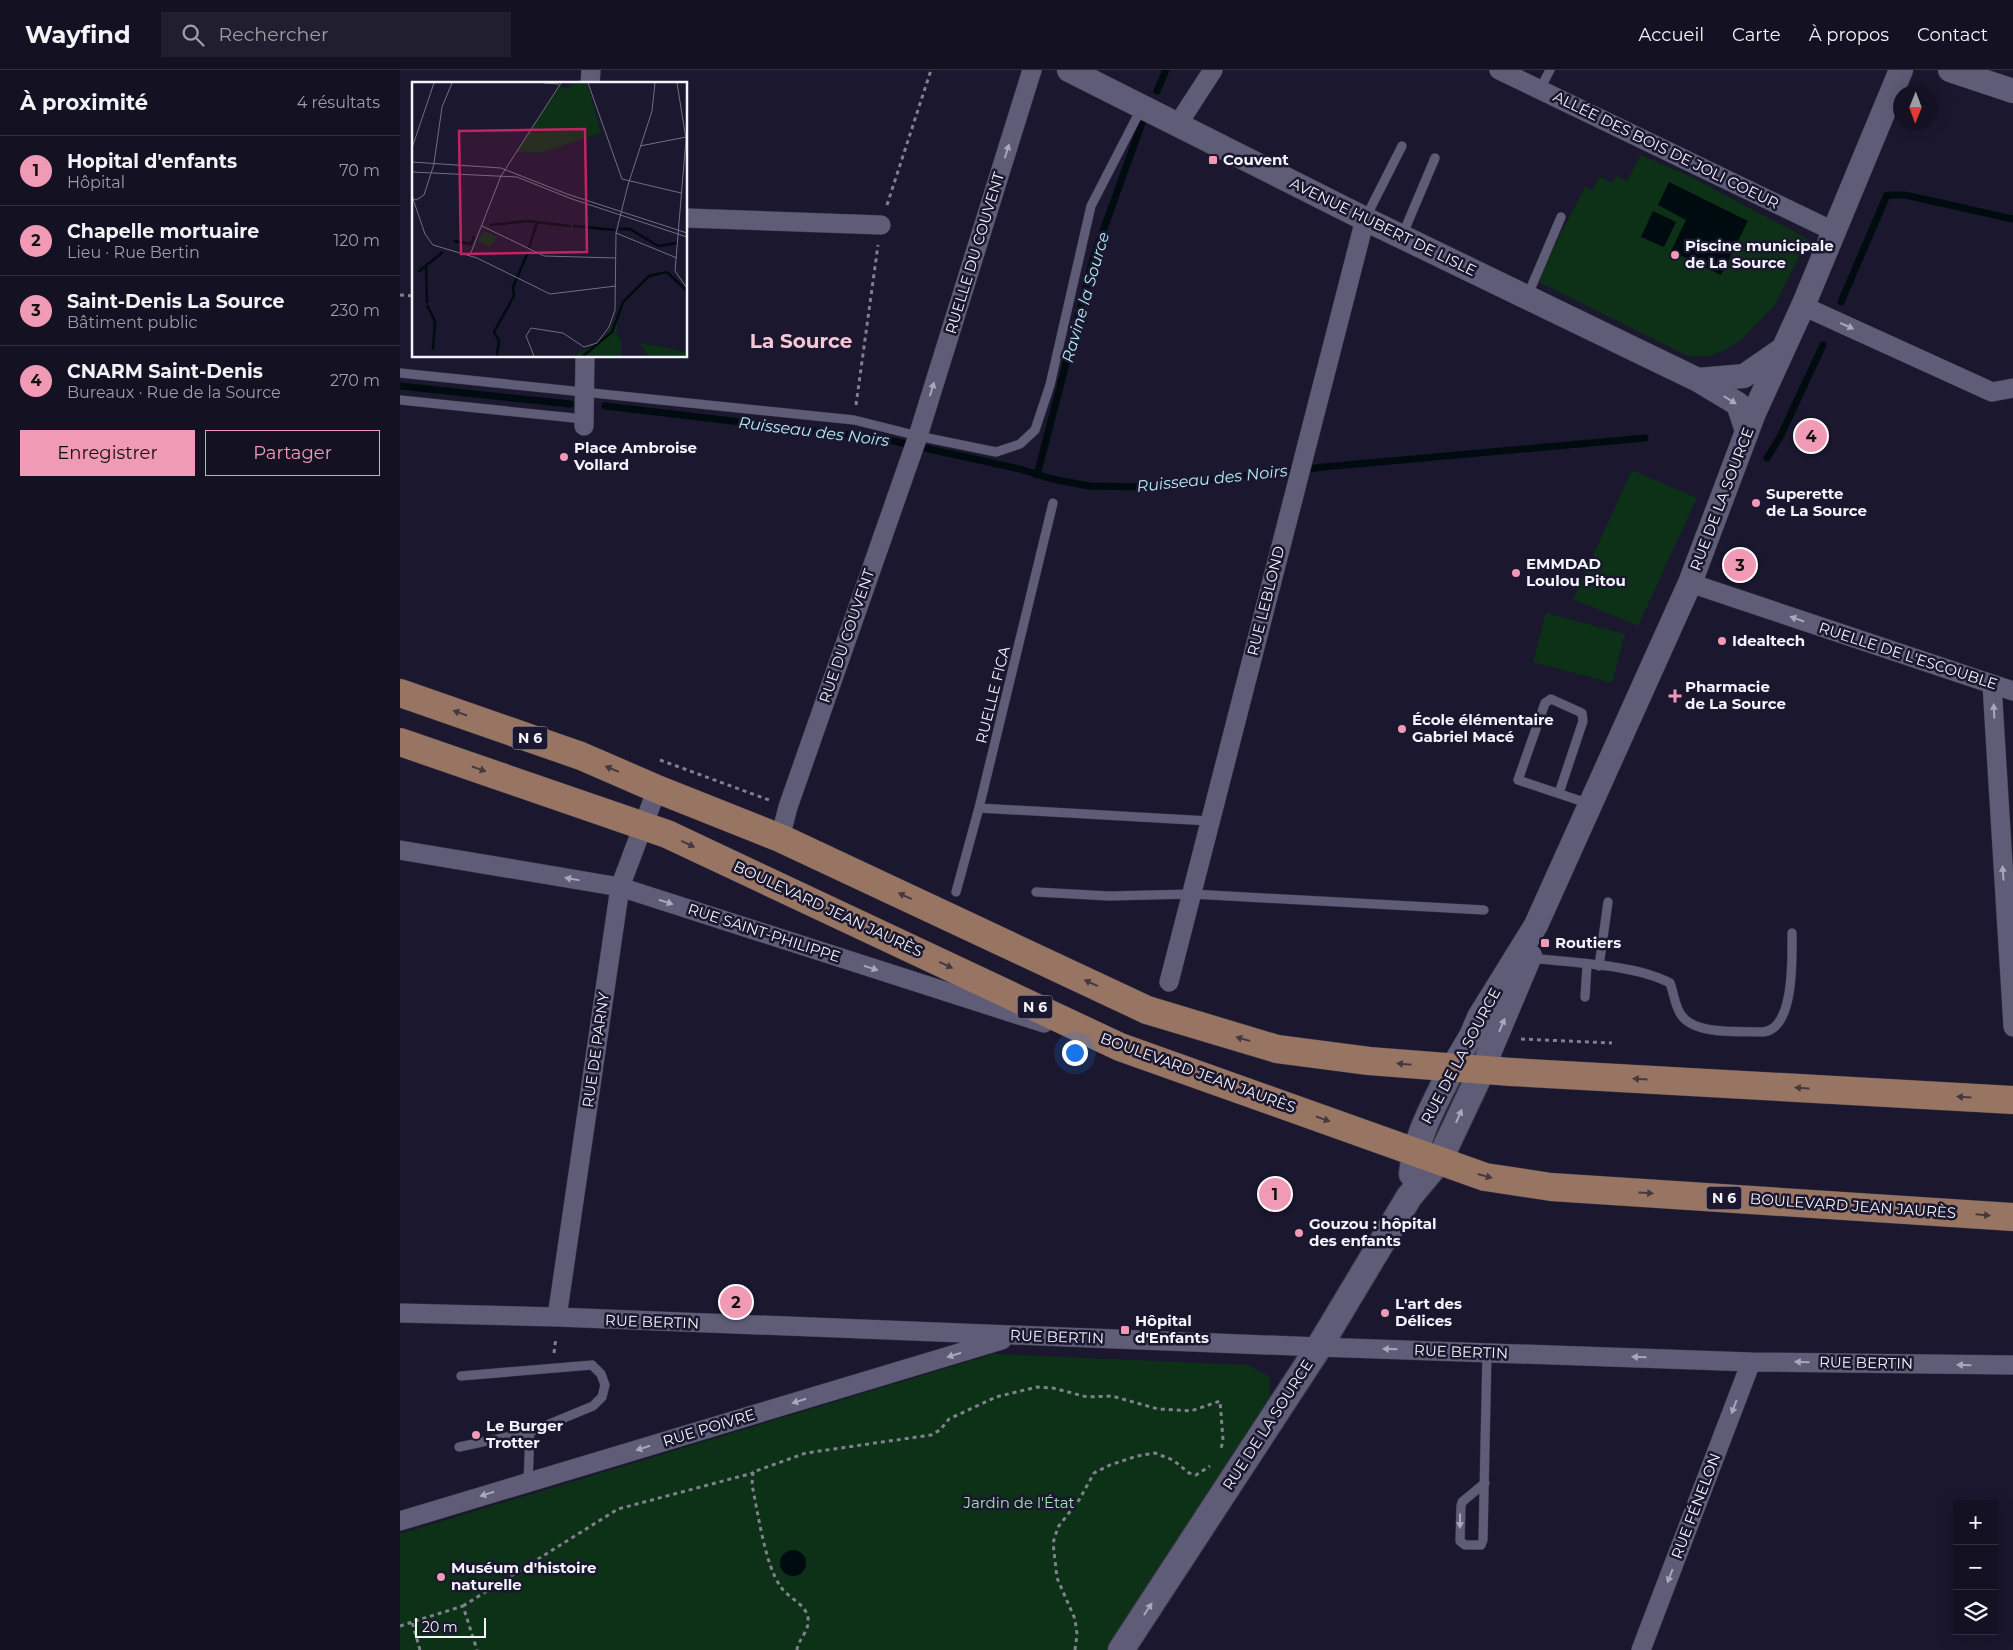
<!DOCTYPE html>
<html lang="fr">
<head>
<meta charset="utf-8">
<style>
  :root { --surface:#141122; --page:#211f2f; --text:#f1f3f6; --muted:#9d9da5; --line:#333140; --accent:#f09ab5 }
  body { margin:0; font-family:Montserrat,sans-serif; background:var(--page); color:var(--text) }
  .controls { position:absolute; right:15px; bottom:15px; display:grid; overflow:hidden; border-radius:0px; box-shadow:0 5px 20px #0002 }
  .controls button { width:45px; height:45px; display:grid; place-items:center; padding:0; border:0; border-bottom:1px solid var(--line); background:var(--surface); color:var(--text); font:25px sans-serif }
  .compass { position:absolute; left:1493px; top:15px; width:45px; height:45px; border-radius:50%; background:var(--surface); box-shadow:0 5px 20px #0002; rotate:181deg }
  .scale { position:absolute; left:15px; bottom:12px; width:71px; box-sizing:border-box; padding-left:5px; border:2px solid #f3f3fc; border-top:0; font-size:14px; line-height:18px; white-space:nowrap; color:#f3f3fc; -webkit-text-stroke:4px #1a172e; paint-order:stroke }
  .you { position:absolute; left:674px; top:982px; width:18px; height:18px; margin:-12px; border:4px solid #fff; border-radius:50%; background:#1a73e8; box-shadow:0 0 0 8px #1a73e833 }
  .badge { display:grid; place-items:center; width:32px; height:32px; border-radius:50%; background:var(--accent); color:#111; font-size:16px; font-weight:700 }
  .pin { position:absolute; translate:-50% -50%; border:2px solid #fff; box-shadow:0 1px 5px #0006 }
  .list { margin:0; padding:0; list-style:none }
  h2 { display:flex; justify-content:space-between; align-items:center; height:65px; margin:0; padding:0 20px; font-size:21px }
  h2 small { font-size:16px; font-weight:400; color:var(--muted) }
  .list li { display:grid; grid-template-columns:32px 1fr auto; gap:15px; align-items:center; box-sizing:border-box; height:70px; padding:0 20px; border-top:1px solid var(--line) }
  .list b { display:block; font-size:19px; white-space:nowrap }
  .list p { margin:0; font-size:16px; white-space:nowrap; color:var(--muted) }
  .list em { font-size:16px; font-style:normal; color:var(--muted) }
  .actions { display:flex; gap:10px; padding:15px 20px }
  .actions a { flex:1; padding:11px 0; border:1px solid var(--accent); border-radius:0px; text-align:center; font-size:18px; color:var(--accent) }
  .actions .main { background:var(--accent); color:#111 }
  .icon { flex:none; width:28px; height:28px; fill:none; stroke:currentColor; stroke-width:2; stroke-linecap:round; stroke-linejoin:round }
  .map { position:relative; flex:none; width:1613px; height:1580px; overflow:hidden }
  header { display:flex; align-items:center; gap:30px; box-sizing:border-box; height:70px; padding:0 25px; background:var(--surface); border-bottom:1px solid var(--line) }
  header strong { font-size:24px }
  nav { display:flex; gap:28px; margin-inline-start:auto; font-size:18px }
  .search { width:350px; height:45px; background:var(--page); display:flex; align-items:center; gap:12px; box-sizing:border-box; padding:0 18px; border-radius:0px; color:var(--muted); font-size:19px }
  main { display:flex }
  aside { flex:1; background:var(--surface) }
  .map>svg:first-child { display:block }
  .green { fill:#0c3116 }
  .water { fill:#000b10 }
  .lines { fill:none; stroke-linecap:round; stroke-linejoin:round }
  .stream { stroke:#000b10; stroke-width:7 }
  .service-casing { stroke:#353343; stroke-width:10 }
  .minor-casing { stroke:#353343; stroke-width:20 }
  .tertiary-casing { stroke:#353343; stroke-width:25 }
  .secondary-casing { stroke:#353343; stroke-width:28 }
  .primary-casing { stroke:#353343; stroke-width:29 }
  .path { stroke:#817f90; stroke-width:3; stroke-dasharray:4 4; stroke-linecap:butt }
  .service { stroke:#5e5c77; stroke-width:9 }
  .minor { stroke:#5e5c77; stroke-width:19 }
  .tertiary { stroke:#5e5c77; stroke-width:24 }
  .secondary { stroke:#5e5c77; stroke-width:26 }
  .primary { stroke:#987563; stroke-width:28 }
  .oneway { fill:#a8a8ba }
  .oneway2 { fill:#463841 }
  .poi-dot { fill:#f09ab5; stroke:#1a172e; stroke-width:2 }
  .labels { text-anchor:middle; stroke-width:5; stroke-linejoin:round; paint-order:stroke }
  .shield { fill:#1a172e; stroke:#b2b1be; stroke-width:1 }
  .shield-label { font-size:14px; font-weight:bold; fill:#f3f3fc }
  .street-label { font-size:15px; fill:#f3f3fc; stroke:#1a172e }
  .poi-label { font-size:15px; font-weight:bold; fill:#f3f3fc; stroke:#1a172e; text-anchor:start }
  .park-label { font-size:15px; fill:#9ee2ab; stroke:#1a172e }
  .water-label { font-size:16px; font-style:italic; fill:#b1ebf9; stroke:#1a172e }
  .district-label { font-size:20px; font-weight:bold; fill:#f8c6d5; stroke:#1a172e }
  .inset-river { fill:none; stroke:#000b10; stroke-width:2.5 }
  .inset-road { fill:none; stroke:#716f80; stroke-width:1 }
  .view { fill:#c42363; fill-opacity:0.15; stroke:#c42363; stroke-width:2.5 }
  .inset-edge { fill:none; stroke:#f3f3fc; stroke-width:2.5 }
</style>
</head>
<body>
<header>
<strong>Wayfind</strong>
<div class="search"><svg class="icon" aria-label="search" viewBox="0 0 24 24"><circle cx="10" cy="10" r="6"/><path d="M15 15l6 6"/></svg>Rechercher</div>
<nav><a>Accueil</a><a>Carte</a><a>À propos</a><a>Contact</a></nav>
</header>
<main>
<aside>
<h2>À proximité<small>4 résultats</small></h2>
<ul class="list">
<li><span class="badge">1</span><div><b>Hopital d'enfants</b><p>Hôpital</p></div><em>70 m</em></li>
<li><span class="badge">2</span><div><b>Chapelle mortuaire</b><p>Lieu · Rue Bertin</p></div><em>120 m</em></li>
<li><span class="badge">3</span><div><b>Saint-Denis La Source</b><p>Bâtiment public</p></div><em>230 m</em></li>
<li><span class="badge">4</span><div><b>CNARM Saint-Denis</b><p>Bureaux · Rue de la Source</p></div><em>270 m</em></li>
</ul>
<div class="actions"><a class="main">Enregistrer</a><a>Partager</a></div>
</aside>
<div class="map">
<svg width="1613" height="1580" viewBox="0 0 1613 1580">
  <rect width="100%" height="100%" fill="#1a172e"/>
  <!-- green -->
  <path class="green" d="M 1241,85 L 1291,107 L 1408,169 L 1374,236 L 1350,261 L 1341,270 L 1323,281 L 1307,286 L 1288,286 L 1139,212 L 1148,188 L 1185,117 L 1193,121 L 1199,106 L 1212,113 L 1217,106 L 1227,111 Z
    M 1232,400 L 1297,428 L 1238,556 L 1173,529 Z
    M 1146,543 L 1225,564 L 1212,613 L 1133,592 Z
    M 593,1284 L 848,1295 L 869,1306 L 870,1331 L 707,1580 L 0,1580 L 0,1464 Z"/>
  <!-- water -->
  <path class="water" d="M 1269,112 L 1348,151 L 1321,205 L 1271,181 L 1286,150 L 1258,135 Z
    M 1253,141 L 1276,152 L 1264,177 L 1241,167 Z
    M380 1493a13 13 0 1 1 26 0a13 13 0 1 1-26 0Z"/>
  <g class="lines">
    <!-- stream -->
    <path class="stream" d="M 757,21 L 766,0
      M 1441,232 L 1487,125 L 1505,125 L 1613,149
      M 0,316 L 170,334
      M 205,336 L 484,369 L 620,399 L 652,409 L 689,416 L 744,417 L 924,397 L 1245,368
      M 1367,388 L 1380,367 L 1423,275
      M 637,405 L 694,186 L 742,53"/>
    <!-- service casing -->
    <g class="service-casing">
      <path id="service" d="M 1140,19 L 1150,0
        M 965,149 L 1002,76
        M 1002,166 L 1035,88
        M 1127,227 L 1161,147
        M 0,303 L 454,350 L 518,366 L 596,382 L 620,374 L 635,360 L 650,315 L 691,136 L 742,37
        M 0,330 L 184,349
        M 1159,723 L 1183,651 L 1182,643 L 1151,629 L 1145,633 L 1118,710 L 1190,734
        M 579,738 L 809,751
        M 556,822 L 579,738 L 653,433
        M 636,822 L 709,826 L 792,824 L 1084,840
        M 1130,888 C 1172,893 1234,894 1270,913 C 1274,923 1275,938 1282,946 C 1296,965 1340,961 1363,962 C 1395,959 1392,887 1392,863
        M 1199,896 L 1208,832
        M 1185,927 L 1187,895
        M 59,1377 L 130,1362 L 193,1336 L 202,1327 L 205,1315 L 201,1304 L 192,1295 L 61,1306
        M 128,1412 L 130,1362
        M 1085,1413 L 1062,1432 L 1061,1436 L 1060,1471 L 1065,1475 L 1081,1475 L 1083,1470 L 1087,1282"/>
    </g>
    <!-- minor casing -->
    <g class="minor-casing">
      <path id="minor" d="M 1099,0 L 1433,161
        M 190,14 L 191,0
        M 778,54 L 813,0
        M 286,148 L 481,155
        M 1403,236 L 1592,322 L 1613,318
        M 184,356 L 185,286
        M 1290,513 L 1613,621
        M 1592,615 L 1613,957
        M 380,768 L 388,737 L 518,366 L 632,0
        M 0,780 L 220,817 L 644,953
        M 769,912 L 965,149
        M 0,1243 L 157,1247 L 919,1277 L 1351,1292 L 1613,1295
        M 157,1247 L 220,817 L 257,719
        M 0,1451 L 602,1270
        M 1241,1580 L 1351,1292"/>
    </g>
    <!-- tertiary casing -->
    <g class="tertiary-casing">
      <path id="tertiary" d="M 669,0 L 965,149 L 1298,310 L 1338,334 L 1347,361
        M 1550,0 L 1613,21
        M 1298,310 L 1344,306 L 1383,279
        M 1052,998 L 1071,966 L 1079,947 L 1136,855 L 1290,513 L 1354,343 L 1403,236 L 1501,0
        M 1082,1000 L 1130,886"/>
    </g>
    <!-- secondary casing -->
    <g class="secondary-casing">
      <path id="secondary" d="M 1012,1104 C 1016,1064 1035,1034 1052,998
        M 721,1580 L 919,1277 L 1009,1127 L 1039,1091 L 1082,1000"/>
    </g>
    <!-- primary casing -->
    <g class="primary-casing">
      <path id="primary" d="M 0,623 L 181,686 L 257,719 L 380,768 L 747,940 L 877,979 L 969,991 L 1111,1002 L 1613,1030
        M 0,672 L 267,764 L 720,977 L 1085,1107 L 1151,1117 L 1613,1147"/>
    </g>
    <!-- path -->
    <path class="path" d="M 487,135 L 531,0
      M 0,225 L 14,226
      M 456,335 L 478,175
      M 260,690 L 369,730
      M 1121,969 L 1212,973
      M 154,1283 L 156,1267
      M 63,1536 L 218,1439 L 353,1403
      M 0,1556 L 12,1552
      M 20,1580 L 12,1552 L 63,1536 L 77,1580
      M 397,1580 C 398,1569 410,1561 408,1548 C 406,1534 388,1528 381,1517 C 365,1496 358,1442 352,1415 L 353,1402 L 406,1383 L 531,1365 L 540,1360 L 549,1349 L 596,1327 L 637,1317 L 653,1318 L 687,1327 L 712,1326 L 758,1339 L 777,1340 L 791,1341 L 820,1331 L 823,1370 L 821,1379
      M 675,1580 L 677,1564 L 675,1549 L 657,1508 L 653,1473 L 658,1457 L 679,1430 L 694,1403 L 710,1395 L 737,1386 L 755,1383 L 773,1390 L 789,1403 L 796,1405 L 810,1396"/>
    <!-- service -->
    <use href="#service" class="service"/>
    <!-- minor -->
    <use href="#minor" class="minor"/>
    <!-- tertiary -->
    <use href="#tertiary" class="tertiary"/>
    <!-- secondary -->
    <use href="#secondary" class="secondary"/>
    <!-- primary -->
    <use href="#primary" class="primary"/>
  </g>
  <!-- one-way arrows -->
  <defs><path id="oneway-solid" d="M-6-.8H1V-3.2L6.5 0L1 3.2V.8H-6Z" transform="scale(1.25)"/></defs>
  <g class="oneway">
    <use href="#oneway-solid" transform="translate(607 81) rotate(-73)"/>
    <use href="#oneway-solid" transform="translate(1447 256) rotate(24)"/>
    <use href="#oneway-solid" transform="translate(532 319) rotate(-73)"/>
    <use href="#oneway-solid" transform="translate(1330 330) rotate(32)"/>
    <use href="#oneway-solid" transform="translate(1397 549) rotate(-161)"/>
    <use href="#oneway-solid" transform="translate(1594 641) rotate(-93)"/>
    <use href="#oneway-solid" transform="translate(1603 803) rotate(-94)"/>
    <use href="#oneway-solid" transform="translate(172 809) rotate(-170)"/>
    <use href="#oneway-solid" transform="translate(266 832) rotate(18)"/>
    <use href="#oneway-solid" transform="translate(471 898) rotate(18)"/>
    <use href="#oneway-solid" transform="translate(1102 955) rotate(-67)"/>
    <use href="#oneway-solid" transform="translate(1059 1046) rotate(-66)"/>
    <use href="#oneway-solid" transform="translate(990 1279) rotate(-178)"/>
    <use href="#oneway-solid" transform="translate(554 1285) rotate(163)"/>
    <use href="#oneway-solid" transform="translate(1239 1287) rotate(-178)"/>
    <use href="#oneway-solid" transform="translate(1402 1292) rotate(-179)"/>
    <use href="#oneway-solid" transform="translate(1564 1295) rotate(-179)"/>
    <use href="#oneway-solid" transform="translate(399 1331) rotate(163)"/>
    <use href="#oneway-solid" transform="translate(1334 1337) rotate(111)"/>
    <use href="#oneway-solid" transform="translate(243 1378) rotate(163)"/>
    <use href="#oneway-solid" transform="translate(87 1424) rotate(163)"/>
    <use href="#oneway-solid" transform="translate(1060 1451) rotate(91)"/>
    <use href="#oneway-solid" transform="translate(1270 1506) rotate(111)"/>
    <use href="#oneway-solid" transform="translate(748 1539) rotate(-57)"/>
  </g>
  <g class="oneway2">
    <use href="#oneway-solid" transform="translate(60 643) rotate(-161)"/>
    <use href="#oneway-solid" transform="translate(79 699) rotate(19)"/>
    <use href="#oneway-solid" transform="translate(212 699) rotate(-157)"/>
    <use href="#oneway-solid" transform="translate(288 774) rotate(25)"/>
    <use href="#oneway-solid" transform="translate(505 826) rotate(-155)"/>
    <use href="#oneway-solid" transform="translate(546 895) rotate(25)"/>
    <use href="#oneway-solid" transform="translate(691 913) rotate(-155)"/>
    <use href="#oneway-solid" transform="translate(843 969) rotate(-164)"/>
    <use href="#oneway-solid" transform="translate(1004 994) rotate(-175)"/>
    <use href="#oneway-solid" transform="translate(1240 1009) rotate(-177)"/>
    <use href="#oneway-solid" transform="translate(1402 1018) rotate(-177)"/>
    <use href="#oneway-solid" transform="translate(1564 1027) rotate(-177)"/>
    <use href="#oneway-solid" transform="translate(923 1049) rotate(19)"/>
    <use href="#oneway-solid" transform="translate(1085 1106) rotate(16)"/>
    <use href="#oneway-solid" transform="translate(1246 1123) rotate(4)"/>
    <use href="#oneway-solid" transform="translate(1583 1145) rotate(5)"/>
  </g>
  <!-- markers -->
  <g class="poi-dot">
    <rect x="808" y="85" width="10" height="10" rx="2.5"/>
    <circle cx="1275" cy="185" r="5"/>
    <circle cx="164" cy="387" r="5"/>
    <circle cx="1356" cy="433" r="5"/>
    <circle cx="1116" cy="503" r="5"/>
    <circle cx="1322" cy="571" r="5"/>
    <path d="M1272.5 618.5h5v5h5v5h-5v5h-5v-5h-5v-5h5z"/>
    <circle cx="1002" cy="659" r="5"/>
    <rect x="1140" y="868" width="10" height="10" rx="2.5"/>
    <circle cx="899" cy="1163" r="5"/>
    <circle cx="985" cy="1243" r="5"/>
    <rect x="720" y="1255" width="10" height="10" rx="2.5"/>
    <circle cx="76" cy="1365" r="5"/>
    <circle cx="41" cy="1507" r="5"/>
  </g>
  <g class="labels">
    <!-- shield labels -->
    <g class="shield">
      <rect x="112.5" y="656.5" width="35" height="23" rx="4"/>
      <rect x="617.5" y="925.5" width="35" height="23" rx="4"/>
      <rect x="1306.5" y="1116.5" width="35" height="23" rx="4"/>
    </g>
    <g class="shield-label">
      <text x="130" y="673">N 6</text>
      <text x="635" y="942">N 6</text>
      <text x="1324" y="1133">N 6</text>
    </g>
    <!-- street labels -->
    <g class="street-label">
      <text transform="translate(1266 80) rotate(26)" y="5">ALLÉE DES BOIS DE JOLI COEUR</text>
      <text transform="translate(983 157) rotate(26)" y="5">AVENUE HUBERT DE LISLE</text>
      <text transform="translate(575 183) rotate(-73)" y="5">RUELLE DU COUVENT</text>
      <text transform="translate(1322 429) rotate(-69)" y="5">RUE DE LA SOURCE</text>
      <text transform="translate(866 531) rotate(-76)" y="5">RUE LEBLOND</text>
      <text transform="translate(447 566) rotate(-71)" y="5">RUE DU COUVENT</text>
      <text transform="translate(1508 586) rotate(18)" y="5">RUELLE DE L'ESCOUBLE</text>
      <text transform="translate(593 625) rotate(-76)" y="5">RUELLE FICA</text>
      <text transform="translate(428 839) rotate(25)" y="5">BOULEVARD JEAN JAURÈS</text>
      <text transform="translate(364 863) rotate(18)" y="5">RUE SAINT-PHILIPPE</text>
      <text transform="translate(196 980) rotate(-82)" y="5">RUE DE PARNY</text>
      <text transform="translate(1061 986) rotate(-62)" y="5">RUE DE LA SOURCE</text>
      <text transform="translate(798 1003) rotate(20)" y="5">BOULEVARD JEAN JAURÈS</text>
      <text transform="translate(1453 1136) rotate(4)" y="5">BOULEVARD JEAN JAURÈS</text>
      <text transform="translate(252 1252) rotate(2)" y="5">RUE BERTIN</text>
      <text transform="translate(657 1267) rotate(2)" y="5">RUE BERTIN</text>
      <text transform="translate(1061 1282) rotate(2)" y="5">RUE BERTIN</text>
      <text transform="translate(1466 1293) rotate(1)" y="5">RUE BERTIN</text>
      <text transform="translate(868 1355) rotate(-57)" y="5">RUE DE LA SOURCE</text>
      <text transform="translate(309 1358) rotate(-17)" y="5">RUE POIVRE</text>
      <text transform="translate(1296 1436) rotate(-69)" y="5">RUE FÉNELON</text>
    </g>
    <!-- poi labels -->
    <g class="poi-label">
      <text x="823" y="95">Couvent</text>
      <text x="1285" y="181">Piscine municipale<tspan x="1285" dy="17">de La Source</tspan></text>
      <text x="174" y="383">Place Ambroise<tspan x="174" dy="17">Vollard</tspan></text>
      <text x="1366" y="429">Superette<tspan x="1366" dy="17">de La Source</tspan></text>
      <text x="1126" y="499">EMMDAD<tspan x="1126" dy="17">Loulou Pitou</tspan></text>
      <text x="1332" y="576">Idealtech</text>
      <text x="1285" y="622">Pharmacie<tspan x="1285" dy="17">de La Source</tspan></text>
      <text x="1012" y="655">École élémentaire<tspan x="1012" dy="17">Gabriel Macé</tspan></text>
      <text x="1155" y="878">Routiers</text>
      <text x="909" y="1159">Gouzou : hôpital<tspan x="909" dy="17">des enfants</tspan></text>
      <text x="995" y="1239">L'art des<tspan x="995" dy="17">Délices</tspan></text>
      <text x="735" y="1256">Hôpital<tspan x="735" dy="17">d'Enfants</tspan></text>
      <text x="86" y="1361">Le Burger<tspan x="86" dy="17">Trotter</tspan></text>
      <text x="51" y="1503">Muséum d'histoire<tspan x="51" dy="17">naturelle</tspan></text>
    </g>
    <!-- park labels -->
    <g class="park-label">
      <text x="619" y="1438">Jardin de l'État</text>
    </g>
    <!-- water labels -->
    <g class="water-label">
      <text transform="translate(685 227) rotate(-74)" y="6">Ravine la Source</text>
      <text transform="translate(414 361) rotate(7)" y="6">Ruisseau des Noirs</text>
      <text transform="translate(812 408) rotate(-6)" y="6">Ruisseau des Noirs</text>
    </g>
    <!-- district labels -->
    <g class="district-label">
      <text x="401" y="278">La Source</text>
    </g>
  </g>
  <!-- overview -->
  <g transform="translate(12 12)">
    <rect width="275" height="275" fill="#1a172e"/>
    <path d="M 175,1 L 189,51 L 127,71 L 105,70 L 148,4 L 155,7 L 160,2 ZM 73,150 L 86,155 L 78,165 L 65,159 ZM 203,235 L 206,237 L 204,250 L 209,258 L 209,274 L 166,274 L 167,270 L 184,264 L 201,243 ZM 228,262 L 247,264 L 275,271 L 275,274 L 236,274 Z" fill="#0c3116"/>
    <path class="inset-river" d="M 78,143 L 116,139 L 158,144M 161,144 L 203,148M 207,147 L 218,147 L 246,164 L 265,161M 42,159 L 59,162 L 62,154M 117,166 L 125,140M 14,182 L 15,221M 6,190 L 31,170M 15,223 L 23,239 L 21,268M 85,274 L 87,259 L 82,250 L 102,214 L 101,205 L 116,170M 171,274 L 200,250 L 211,220 L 237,194 L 255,190 L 275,209"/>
    <path class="inset-road" d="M 132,1 L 147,2M 176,1 L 210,97 L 269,111M 243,1 L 240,29 L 216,103 L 204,151 L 265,176M 265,1 L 274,57 L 263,189 L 275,206M 228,64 L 274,55M 0,66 L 22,1M 0,80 L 89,86 L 155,112 L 275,151M 22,81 L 30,25 L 40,1M 0,90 L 105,95 L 160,117 L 275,155M 89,94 L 149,1M 0,114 L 13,152 L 21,163 L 65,176 L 138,212 L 204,204M 0,116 L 4,118 L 12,113 L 22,82M 70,144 L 132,174 L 204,176M 58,173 L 89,94M 122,274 L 114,254 L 119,246 L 151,251 L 172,265 L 185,261 L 197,245 L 203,228 L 204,151"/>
    <path class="view" d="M 173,47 L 175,170 L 49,172 L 47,49 Z"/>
    <rect width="275" height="275" class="inset-edge"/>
  </g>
</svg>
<div class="controls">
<button>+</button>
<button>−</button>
<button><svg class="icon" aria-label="layers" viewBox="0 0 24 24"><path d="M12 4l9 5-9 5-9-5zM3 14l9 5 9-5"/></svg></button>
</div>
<svg class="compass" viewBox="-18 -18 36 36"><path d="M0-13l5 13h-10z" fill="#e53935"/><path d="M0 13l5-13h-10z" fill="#9d9da5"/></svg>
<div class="scale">20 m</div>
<div class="you"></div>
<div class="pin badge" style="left:875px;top:1124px">1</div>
<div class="pin badge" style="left:336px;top:1232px">2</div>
<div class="pin badge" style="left:1340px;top:495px">3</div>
<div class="pin badge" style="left:1411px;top:366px">4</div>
</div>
</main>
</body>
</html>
